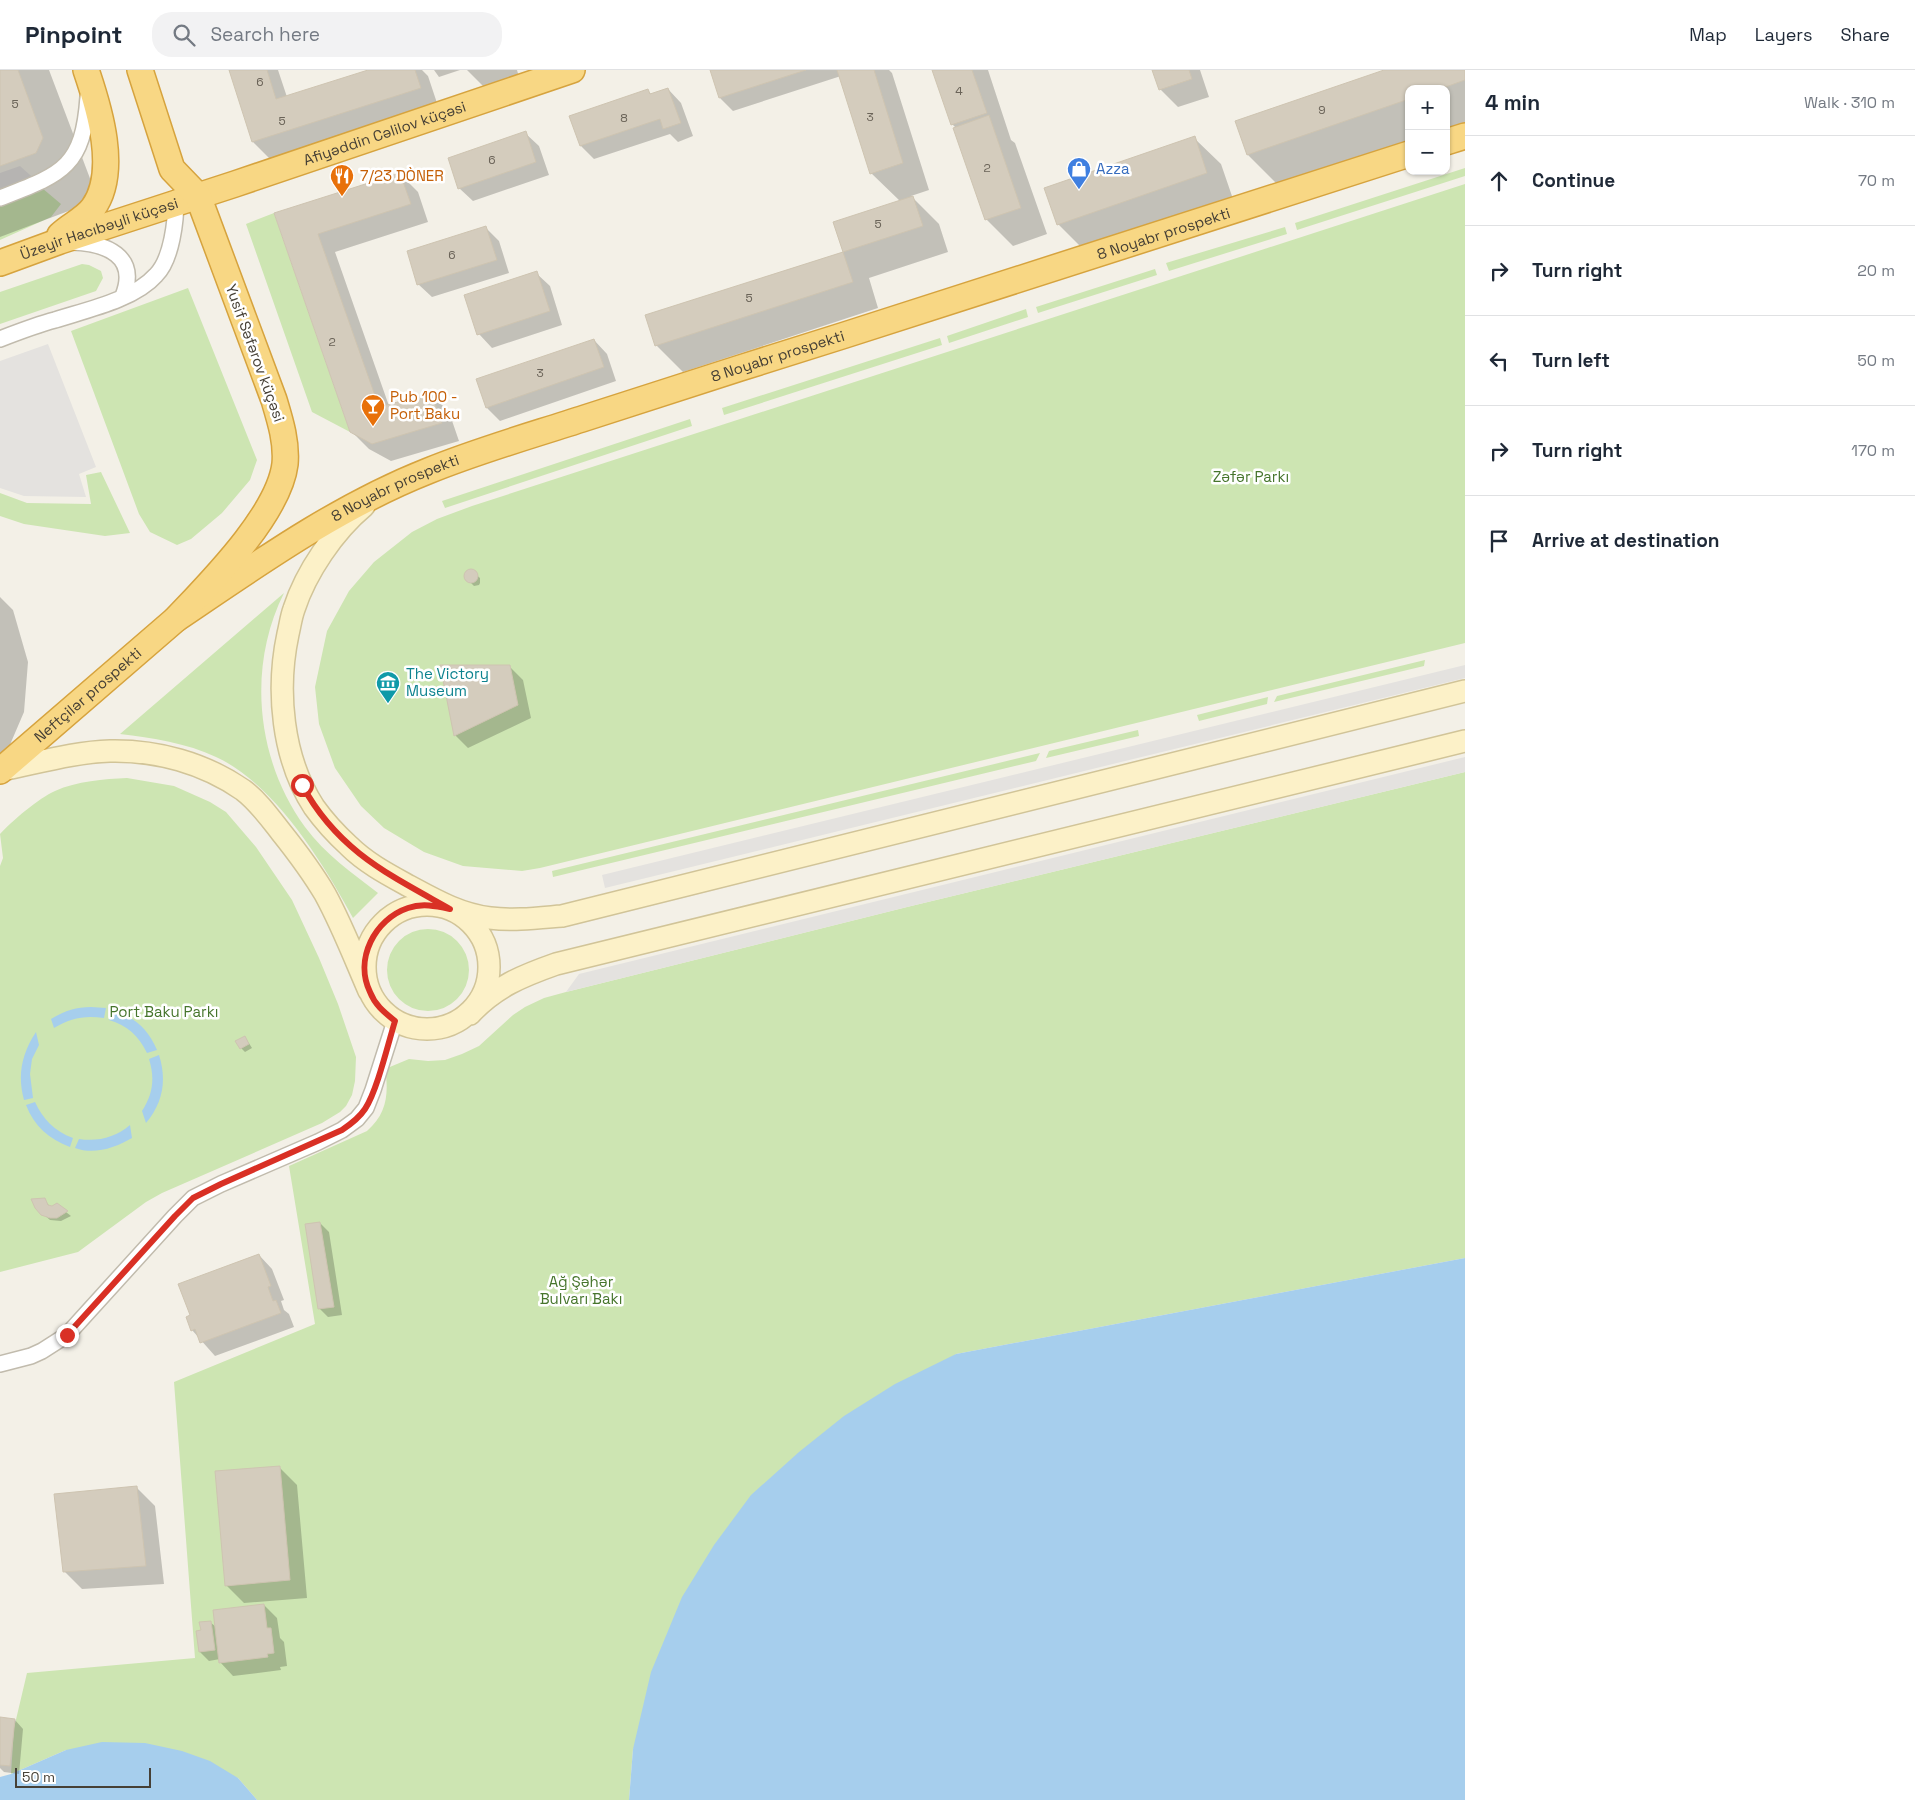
<!DOCTYPE html>
<html lang="en">
<head>
<meta charset="utf-8">
<style>
  :root { --surface:#fff; --page:#f2f2f3; --text:#1f2937; --muted:#747a83; --line:#e0e1e3 }
  body { margin:0; font-family:"Space Grotesk",sans-serif; background:var(--page); color:var(--text) }
  .controls { position:absolute; right:15px; top:15px; display:grid; overflow:hidden; border-radius:10px; box-shadow:0 1px 4px #0004 }
  .controls button { width:45px; height:45px; display:grid; place-items:center; padding:0; border:0; border-bottom:1px solid var(--line); background:var(--surface); color:var(--text); font:25px sans-serif }
  .scale { position:absolute; left:15px; bottom:12px; width:136px; box-sizing:border-box; padding-left:5px; border:2px solid #464036; border-top:0; font-size:14px; line-height:18px; white-space:nowrap; color:#464036; -webkit-text-stroke:4px #fff; paint-order:stroke }
  .stop { position:absolute; width:15px; height:15px; margin:-11px; border:4px solid #d93025; border-radius:50%; background:#fff }
  .stop.end { background:#d93025; border-color:#fff; box-shadow:0 1px 5px #0008 }
  .list { margin:0; padding:0; list-style:none }
  h2 { display:flex; justify-content:space-between; align-items:center; height:65px; margin:0; padding:0 20px; font-size:21px }
  h2 small { font-size:16px; font-weight:400; color:var(--muted) }
  .list li { display:grid; grid-template-columns:32px 1fr auto; gap:15px; align-items:center; box-sizing:border-box; height:90px; padding:0 20px; border-top:1px solid var(--line) }
  .list b { display:block; font-size:19px; white-space:nowrap }
  .list em { font-size:16px; font-style:normal; color:var(--muted) }
  .icon { flex:none; width:28px; height:28px; fill:none; stroke:currentColor; stroke-width:2; stroke-linecap:round; stroke-linejoin:round }
  .map { position:relative; flex:none; width:1465px; height:1730px; overflow:hidden }
  header { display:flex; align-items:center; gap:30px; box-sizing:border-box; height:70px; padding:0 25px; background:var(--surface); border-bottom:1px solid var(--line) }
  header strong { font-size:24px }
  nav { display:flex; gap:28px; margin-inline-start:auto; font-size:18px }
  .search { width:350px; height:45px; background:var(--page); display:flex; align-items:center; gap:12px; box-sizing:border-box; padding:0 18px; border-radius:20px; color:var(--muted); font-size:19px }
  main { display:flex }
  aside { flex:1; background:var(--surface) }
  .map>svg:first-child { display:block }
  .green { fill:#cde5b2 }
  .parking { fill:#e4e2df }
  .water { fill:#a6ceed }
  .shadow { fill:#0003 }
  .building { fill:#d4ccbd; stroke:#cec4b1 }
  .lines { fill:none; stroke-linecap:round; stroke-linejoin:round }
  .minor-casing { stroke:#c1bbad; stroke-width:18 }
  .secondary-casing { stroke:#d1c498; stroke-width:24 }
  .trunk-casing { stroke:#d6a33e; stroke-width:28 }
  .minor { stroke:#fff; stroke-width:15 }
  .secondary { stroke:#fcf1c8; stroke-width:21 }
  .trunk { stroke:#f8d784; stroke-width:25 }
  .route { stroke:#d93025; stroke-width:6 }
  .labels { text-anchor:middle; stroke-width:5; stroke-linejoin:round; paint-order:stroke }
  .number-label { font-size:12px; fill:#6a6358 }
  .street-label { font-size:15px; fill:#464036; stroke:#fff }
  .shop-label { font-size:15px; fill:#366cbe; stroke:#fff; text-anchor:start }
  .food-label { font-size:15px; fill:#c56008; stroke:#fff; text-anchor:start }
  .park-label { font-size:15px; fill:#46752c; stroke:#fff }
  .culture-label { font-size:15px; fill:#0d838f; stroke:#fff; text-anchor:start }
</style>
</head>
<body>
<header>
<strong>Pinpoint</strong>
<div class="search"><svg class="icon" aria-label="search" viewBox="0 0 24 24"><circle cx="10" cy="10" r="6"/><path d="M15 15l6 6"/></svg>Search here</div>
<nav><a>Map</a><a>Layers</a><a>Share</a></nav>
</header>
<main>
<div class="map">
<svg width="1465" height="1730" viewBox="0 0 1465 1730">
  <rect width="100%" height="100%" fill="#f3f0e7"/>
  <!-- green -->
  <path class="green" d="M 1465,98 L 1465,106 L 1297,160 L 1295,153 Z
    M 1465,114 L 1465,573 L 540,798 L 522,801 L 463,796 L 424,782 L 384,758 L 361,736 L 335,698 L 319,654 L 315,617 L 327,561 L 349,521 L 374,492 L 412,462 L 437,449 L 472,436 Z
    M 42,118 L 61,134 L 51,147 L 0,170 L 0,134 Z
    M 274,143 L 350,362 L 312,342 L 246,154 Z
    M 1285,157 L 1287,164 L 1169,201 L 1166,193 Z
    M 82,194 L 89,195 L 101,201 L 103,208 L 96,221 L 0,254 L 0,222 Z
    M 1155,199 L 1157,205 L 1038,243 L 1036,237 Z
    M 188,218 L 257,390 L 250,410 L 222,443 L 191,469 L 177,475 L 150,462 L 139,444 L 71,261 Z
    M 1026,239 L 1028,247 L 949,273 L 947,266 Z
    M 940,268 L 942,275 L 724,345 L 722,338 Z
    M 690,349 L 692,356 L 445,438 L 442,431 Z
    M 101,402 L 130,463 L 105,466 L 24,454 L 0,446 L 0,423 L 27,433 L 91,434 L 86,405 Z
    M 284,523 C 247,597 256,690 305,757 C 325,784 352,803 378,823 L 353,848 C 324,794 274,713 216,687 C 187,673 152,668 120,664 Z
    M 1425,590 L 1424,596 L 1274,632 L 1277,626 Z
    M 1268,627 L 1267,634 L 1199,651 L 1197,645 Z
    M 1138,660 L 1139,666 L 1046,688 L 1049,681 Z
    M 1040,683 L 1036,691 L 553,807 L 552,801 Z
    M 1465,702 L 1465,1188 L 956,1284 L 633,1679 L 629,1730 L 257,1730 L 238,1708 L 66,1680 L 11,1704 L 14,1658 L 27,1603 L 195,1588 L 174,1312 L 315,1254 L 289,1096 L 367,1061 C 387,1044 389,1023 385,999 L 409,989 L 428,991 L 445,990 L 462,984 L 479,976 L 513,945 L 525,937 L 544,928 L 566,922 L 907,837 Z
    M 127,708 L 174,716 L 210,732 L 226,742 L 256,777 L 292,830 L 319,888 L 338,934 L 356,987 L 355,1011 L 352,1025 L 346,1036 L 340,1042 L 322,1053 L 162,1123 L 146,1132 L 78,1182 L 0,1202 L 0,796 L 3,788 L 0,764 C 12,751 39,728 55,721 C 77,711 104,709 127,708 Z
    M387 900a41 41 0 1 1 82 0a41 41 0 1 1-82 0Z"/>
  <!-- parking -->
  <path class="parking" d="M 20,96 L 39,113 L 0,128 L 0,103 Z
    M 48,274 L 96,397 L 79,404 L 86,427 L 24,426 L 0,418 L 0,291 Z
    M 1465,595 L 1465,608 L 605,818 L 602,805 Z
    M 1465,687 L 1465,702 L 907,837 L 566,922 L 579,904 Z"/>
  <!-- water -->
  <path class="water" d="M 91,937 L 106,938 L 104,948 C 85,945 70,948 54,958 L 51,949 C 64,941 76,937 91,937 Z
    M 112,940 C 134,946 148,959 157,980 L 147,983 C 139,966 127,955 109,950 Z
    M 36,962 L 39,975 L 32,989 L 30,1004 L 33,1028 L 24,1030 C 17,1005 22,983 36,962 Z
    M 159,985 C 167,1010 163,1033 146,1053 L 142,1041 C 153,1024 155,1008 149,989 Z
    M 35,1032 C 43,1049 54,1061 73,1068 L 70,1077 C 49,1069 34,1056 26,1035 Z
    M 130,1055 L 132,1068 C 115,1078 94,1085 75,1078 L 79,1069 C 98,1072 116,1067 130,1055 Z
    M 1465,1188 L 1465,1730 L 629,1730 L 633,1679 L 651,1602 L 682,1527 L 714,1475 L 751,1425 L 799,1382 L 844,1346 L 895,1314 L 956,1284 Z
    M 102,1672 L 145,1673 L 182,1681 L 210,1691 L 238,1708 L 257,1730 L 0,1730 L 0,1707 L 11,1704 L 66,1680 Z"/>
  <!-- shadow -->
  <path class="shadow" d="M 0,0 L 49,0 L 94,119 L 87,134 L 0,167 Z
    M 230,0 L 278,0 L 287,27 L 372,0 L 422,0 L 428,6 L 438,36 L 271,90 L 253,72 Z
    M 434,0 L 460,0 L 439,7 Z
    M 467,0 L 517,0 L 519,7 L 484,17 Z
    M 711,0 L 889,0 L 892,3 L 929,120 L 911,126 L 939,154 L 948,182 L 869,208 L 878,238 L 683,302 L 656,275 L 646,245 L 844,182 L 835,153 L 900,131 L 871,103 L 841,6 L 733,41 L 720,28 Z
    M 933,0 L 988,0 L 1011,70 L 1015,73 L 1047,164 L 1013,176 L 986,149 L 956,58 L 952,54 Z
    M 1153,0 L 1200,0 L 1209,27 L 1178,37 L 1160,19 Z
    M 1387,0 L 1465,0 L 1465,61 L 1446,68 L 1446,19 L 1409,19 L 1409,81 L 1286,123 L 1248,85 Z
    M 668,19 L 681,33 L 693,66 L 678,72 L 670,64 L 594,89 L 581,76 L 571,47 L 648,21 L 652,25 Z
    M 525,63 L 539,76 L 549,105 L 473,131 L 459,118 Z
    M 1194,68 L 1221,94 L 1233,129 L 1084,180 L 1058,154 Z
    M 400,104 L 418,122 L 428,152 L 335,182 L 389,336 L 431,324 L 449,342 L 459,371 L 391,391 L 369,379 L 351,361 L 276,144 Z
    M 485,157 L 499,171 L 509,203 L 432,227 L 418,214 Z
    M 536,203 L 550,216 L 562,255 L 492,278 L 479,264 Z
    M 594,270 L 607,284 L 616,311 L 500,351 L 487,338 L 477,310 Z
    M 472,501 L 480,508 L 480,513 L 479,515 L 474,516 L 466,508 L 467,502 Z
    M 0,527 L 13,540 L 28,592 L 24,642 L 0,698 Z
    M 509,596 L 523,610 L 531,648 L 468,678 L 455,665 Z
    M 245,967 L 252,978 L 245,982 L 241,978 Z
    M 44,1129 L 50,1137 L 57,1135 L 71,1146 L 61,1151 L 50,1150 L 41,1142 Z
    M 320,1153 L 329,1162 L 342,1245 L 328,1247 L 319,1238 Z
    M 259,1185 L 272,1199 L 284,1230 L 281,1231 L 284,1240 L 289,1244 L 294,1257 L 215,1286 L 192,1260 Z
    M 279,1397 L 297,1415 L 307,1528 L 244,1533 L 226,1515 Z
    M 137,1418 L 155,1436 L 164,1514 L 82,1519 L 64,1501 Z
    M 264,1535 L 277,1548 L 280,1568 L 284,1572 L 287,1596 L 280,1597 L 281,1600 L 233,1606 L 220,1592 L 220,1589 L 209,1591 L 200,1582 L 202,1561 L 210,1552 L 216,1557 Z
    M 15,1650 L 23,1659 L 19,1704 L 4,1702 L 0,1698 L 0,1655 Z"/>
  <!-- building -->
  <path class="building" d="M 0,0 L 18,0 L 43,68 L 36,83 L 0,96 Z
    M 229,0 L 267,0 L 276,29 L 368,0 L 415,0 L 421,18 L 252,72 Z
    M 710,0 L 806,0 L 719,28 Z
    M 837,0 L 874,0 L 903,93 L 870,104 Z
    M 932,0 L 972,0 L 987,43 L 951,55 Z
    M 1152,0 L 1189,0 L 1192,9 L 1159,20 Z
    M 1384,0 L 1465,0 L 1465,10 L 1440,19 L 1409,19 L 1409,29 L 1247,85 L 1235,51 Z
    M 668,18 L 681,53 L 663,59 L 660,49 L 580,76 L 569,46 L 648,19 L 650,24 Z
    M 989,45 L 1021,138 L 985,150 L 953,58 Z
    M 526,61 L 536,92 L 458,119 L 448,88 Z
    M 1195,66 L 1207,103 L 1057,155 L 1044,118 Z
    M 400,103 L 411,134 L 318,164 L 379,337 L 431,323 L 442,353 L 372,374 L 350,362 L 274,143 Z
    M 913,126 L 923,156 L 843,182 L 833,152 Z
    M 486,156 L 497,190 L 417,215 L 407,181 Z
    M 843,182 L 853,212 L 655,276 L 645,245 Z
    M 537,201 L 550,241 L 477,265 L 464,225 Z
    M 594,269 L 604,297 L 486,338 L 476,309 Z
    M464 506a7 7 0 1 1 14 0a7 7 0 1 1-14 0Z
    M 440,595 L 510,595 L 518,635 L 454,666 Z
    M 245,966 L 249,974 L 240,979 L 235,971 Z
    M 45,1128 L 48,1135 L 52,1136 L 57,1133 L 68,1141 L 57,1148 L 50,1148 L 41,1145 L 35,1138 L 31,1129 Z
    M 320,1152 L 334,1237 L 318,1239 L 305,1154 Z
    M 259,1184 L 271,1216 L 268,1217 L 273,1231 L 276,1230 L 281,1243 L 200,1273 L 195,1259 L 191,1261 L 186,1247 L 190,1245 L 178,1214 Z
    M 280,1396 L 290,1510 L 225,1516 L 215,1401 Z
    M 137,1416 L 146,1496 L 63,1502 L 54,1424 Z
    M 264,1534 L 267,1558 L 271,1558 L 274,1583 L 267,1584 L 268,1587 L 219,1593 L 213,1540 Z
    M 211,1551 L 215,1580 L 199,1582 L 196,1561 L 201,1560 L 199,1552 Z
    M 0,1647 L 15,1649 L 10,1696 L 0,1695 Z"/>
  <g class="lines">
    <!-- minor casing -->
    <g class="minor-casing">
      <path id="minor" d="M 0,128 C 62,104 83,98 88,27
        M 72,172 C 106,173 139,186 123,226
        M 0,269 C 18,262 36,255 55,250 C 86,240 134,230 156,205 C 172,189 176,150 176,128
        M 0,1294 L 31,1286 L 42,1281 L 67,1265 L 175,1146 L 193,1128 L 221,1114 L 318,1072 L 342,1060 L 357,1049 L 366,1038 L 373,1020 L 395,951"/>
    </g>
    <!-- secondary casing -->
    <g class="secondary-casing">
      <path id="secondary" d="M 364,436 C 334,461 306,502 294,539 C 291,547 290,556 288,564 C 276,620 282,688 314,737 C 324,751 337,765 349,776 C 366,793 389,805 409,816 C 435,830 459,844 490,848 C 514,851 538,848 562,846 L 1465,621
        M 1,700 C 37,693 74,682 110,681 C 157,680 204,693 243,720 C 258,731 270,748 281,762 C 297,782 312,802 325,824 C 342,855 355,889 369,921
        M365 897a62 62 0 1 1 124 0a62 62 0 1 1-124 0Z
        M 470,944 C 495,917 522,906 556,894 L 1465,671"/>
    </g>
    <!-- trunk casing -->
    <g class="trunk-casing">
      <g id="trunk">
        <path d="M 1446,72 L 1465,66"/>
        <path d="M 60,165 C 70,155 84,150 93,138 C 119,102 99,38 86,0"/>
        <path id="s1" d="M 0,193 L 60,171 L 235,114 L 572,0"/>
        <path id="s2" d="M 176,549 C 256,495 337,437 428,401 C 479,380 533,365 585,348 C 672,320 758,292 845,265 C 1033,206 1221,146 1409,84"/>
        <path id="s3" d="M 0,701 L 176,549 C 210,513 279,444 285,394 C 287,372 280,350 274,330 L 198,126 L 172,99 L 140,0"/>
      </g>
    </g>
    <!-- minor -->
    <use href="#minor" class="minor"/>
    <!-- secondary -->
    <use href="#secondary" class="secondary"/>
    <!-- trunk -->
    <use href="#trunk" class="trunk"/>
  </g>
  <g class="lines">
    <!-- route -->
    <path class="route" d="M 67,1265 L 175,1146 L 193,1128 L 221,1114 L 342,1060 C 351,1054 359,1048 365,1039 C 377,1021 388,974 395,951 C 384,942 375,935 370,922 C 354,889 375,849 408,838 C 422,833 436,836 450,839 C 388,804 338,781 302,715"/>
  </g>
  <!-- icons -->
  <defs>
    <g id="shop-pin" transform="scale(1.25)"><path d="M0 17L-7.5 6A9.5 9.5 0 1 1 7.5 6Z" fill="#3f7fe0" stroke="#fff"/><path d="M-5-2.5h2.3a2.7 3.5 0 0 1 5.4 0H5L5.5 6h-11ZM-1.5-2.5h3a1.5 2.3 0 0 0-3 0Z" fill="#fff"/></g>
    <g id="restaurant-pin" transform="scale(1.25)"><path d="M0 17L-7.5 6A9.5 9.5 0 1 1 7.5 6Z" fill="#e8710a" stroke="#fff"/><path d="M-5-6h1v4h1v-4h1v4h1v-4h1v5L-1.5 .5V6h-2V.5L-5-1ZM5-6V6H3V1.5H1.5Q1.5-4 5-6Z" fill="#fff"/></g>
    <g id="bar-pin" transform="scale(1.25)"><path d="M0 17L-7.5 6A9.5 9.5 0 1 1 7.5 6Z" fill="#e8710a" stroke="#fff"/><path d="M-6-5H6L.8 .8V4.5H3.5V6h-7V4.5H-.8V.8Z" fill="#fff"/></g>
    <g id="museum-pin" transform="scale(1.25)"><path d="M0 17L-7.5 6A9.5 9.5 0 1 1 7.5 6Z" fill="#0f9aa8" stroke="#fff"/><path d="M0-6L6-3V-2H-6V-3ZM-5-1h2V3h-2ZM-1-1h2V3h-2ZM3-1h2V3H3ZM-6 4H6V6H-6Z" fill="#fff"/></g>
  </defs>
  <g fill-rule="evenodd">
    <use href="#shop-pin" x="1079" y="99"/>
    <use href="#restaurant-pin" x="342" y="106"/>
    <use href="#bar-pin" x="373" y="336"/>
    <use href="#museum-pin" x="388" y="613"/>
  </g>
  <g class="labels">
    <!-- number labels -->
    <g class="number-label">
      <text x="260" y="16">6</text>
      <text x="959" y="25">4</text>
      <text x="15" y="38">5</text>
      <text x="1322" y="44">9</text>
      <text x="870" y="51">3</text>
      <text x="624" y="52">8</text>
      <text x="282" y="55">5</text>
      <text x="492" y="94">6</text>
      <text x="987" y="102">2</text>
      <text x="878" y="158">5</text>
      <text x="452" y="189">6</text>
      <text x="749" y="232">5</text>
      <text x="332" y="276">2</text>
      <text x="540" y="307">3</text>
    </g>
    <!-- street labels -->
    <g class="street-label">
      <text dy="5" stroke="none"><textPath href="#s1" startOffset="406">Afiyəddin Cəlilov küçəsi</textPath></text>
      <text dy="5" stroke="none"><textPath href="#s1" startOffset="105">Üzeyir Hacıbəyli küçəsi</textPath></text>
      <text dy="5" stroke="none"><textPath href="#s2" startOffset="1066">8 Noyabr prospekti</textPath></text>
      <text transform="translate(255 283) rotate(70)" y="5">Yusif Səfərov küçəsi</text>
      <text dy="5" stroke="none"><textPath href="#s2" startOffset="661">8 Noyabr prospekti</textPath></text>
      <text dy="5" stroke="none"><textPath href="#s2" startOffset="256">8 Noyabr prospekti</textPath></text>
      <text dy="5" stroke="none"><textPath href="#s3" startOffset="116">Neftçilər prospekti</textPath></text>
    </g>
    <!-- shop labels -->
    <g class="shop-label">
      <text x="1096" y="104">Azza</text>
    </g>
    <!-- food labels -->
    <g class="food-label">
      <text x="360" y="111">7/23 DÒNER</text>
      <text x="390" y="332">Pub 100 -<tspan x="390" dy="17">Port Baku</tspan></text>
    </g>
    <!-- park labels -->
    <g class="park-label">
      <text x="1251" y="412">Zəfər Parkı</text>
      <text x="164" y="947">Port Baku Parkı</text>
      <text x="581" y="1217">Ağ Şəhər<tspan x="581" dy="17">Bulvarı Bakı</tspan></text>
    </g>
    <!-- culture labels -->
    <g class="culture-label">
      <text x="406" y="609">The Victory<tspan x="406" dy="17">Museum</tspan></text>
    </g>
  </g>
</svg>
<div class="controls">
<button>+</button>
<button>−</button>
</div>
<div class="scale">50 m</div>
<div class="stop" style="left:302px;top:715px"></div>
<div class="stop end" style="left:67px;top:1265px"></div>
</div>
<aside>
<h2>4 min<small>Walk · 310 m</small></h2>
<ul class="list">
<li><svg class="icon" aria-label="ahead" viewBox="0 0 24 24"><path d="M12 20V5M6 11l6-6 6 6"/></svg><div><b>Continue</b></div><em>70 m</em></li>
<li><svg class="icon" aria-label="right" viewBox="0 0 24 24"><path d="M7 20v-9h11M14 6l5 5-5 5"/></svg><div><b>Turn right</b></div><em>20 m</em></li>
<li><svg class="icon" aria-label="left" viewBox="0 0 24 24"><path d="M17 20v-9H6M10 6l-5 5 5 5"/></svg><div><b>Turn left</b></div><em>50 m</em></li>
<li><svg class="icon" aria-label="right" viewBox="0 0 24 24"><path d="M7 20v-9h11M14 6l5 5-5 5"/></svg><div><b>Turn right</b></div><em>170 m</em></li>
<li><svg class="icon" aria-label="arrive" viewBox="0 0 24 24"><path d="M6 21V4h12l-3 4 3 4H6"/></svg><div><b>Arrive at destination</b></div></li>
</ul>
</aside>
</main>
</body>
</html>
